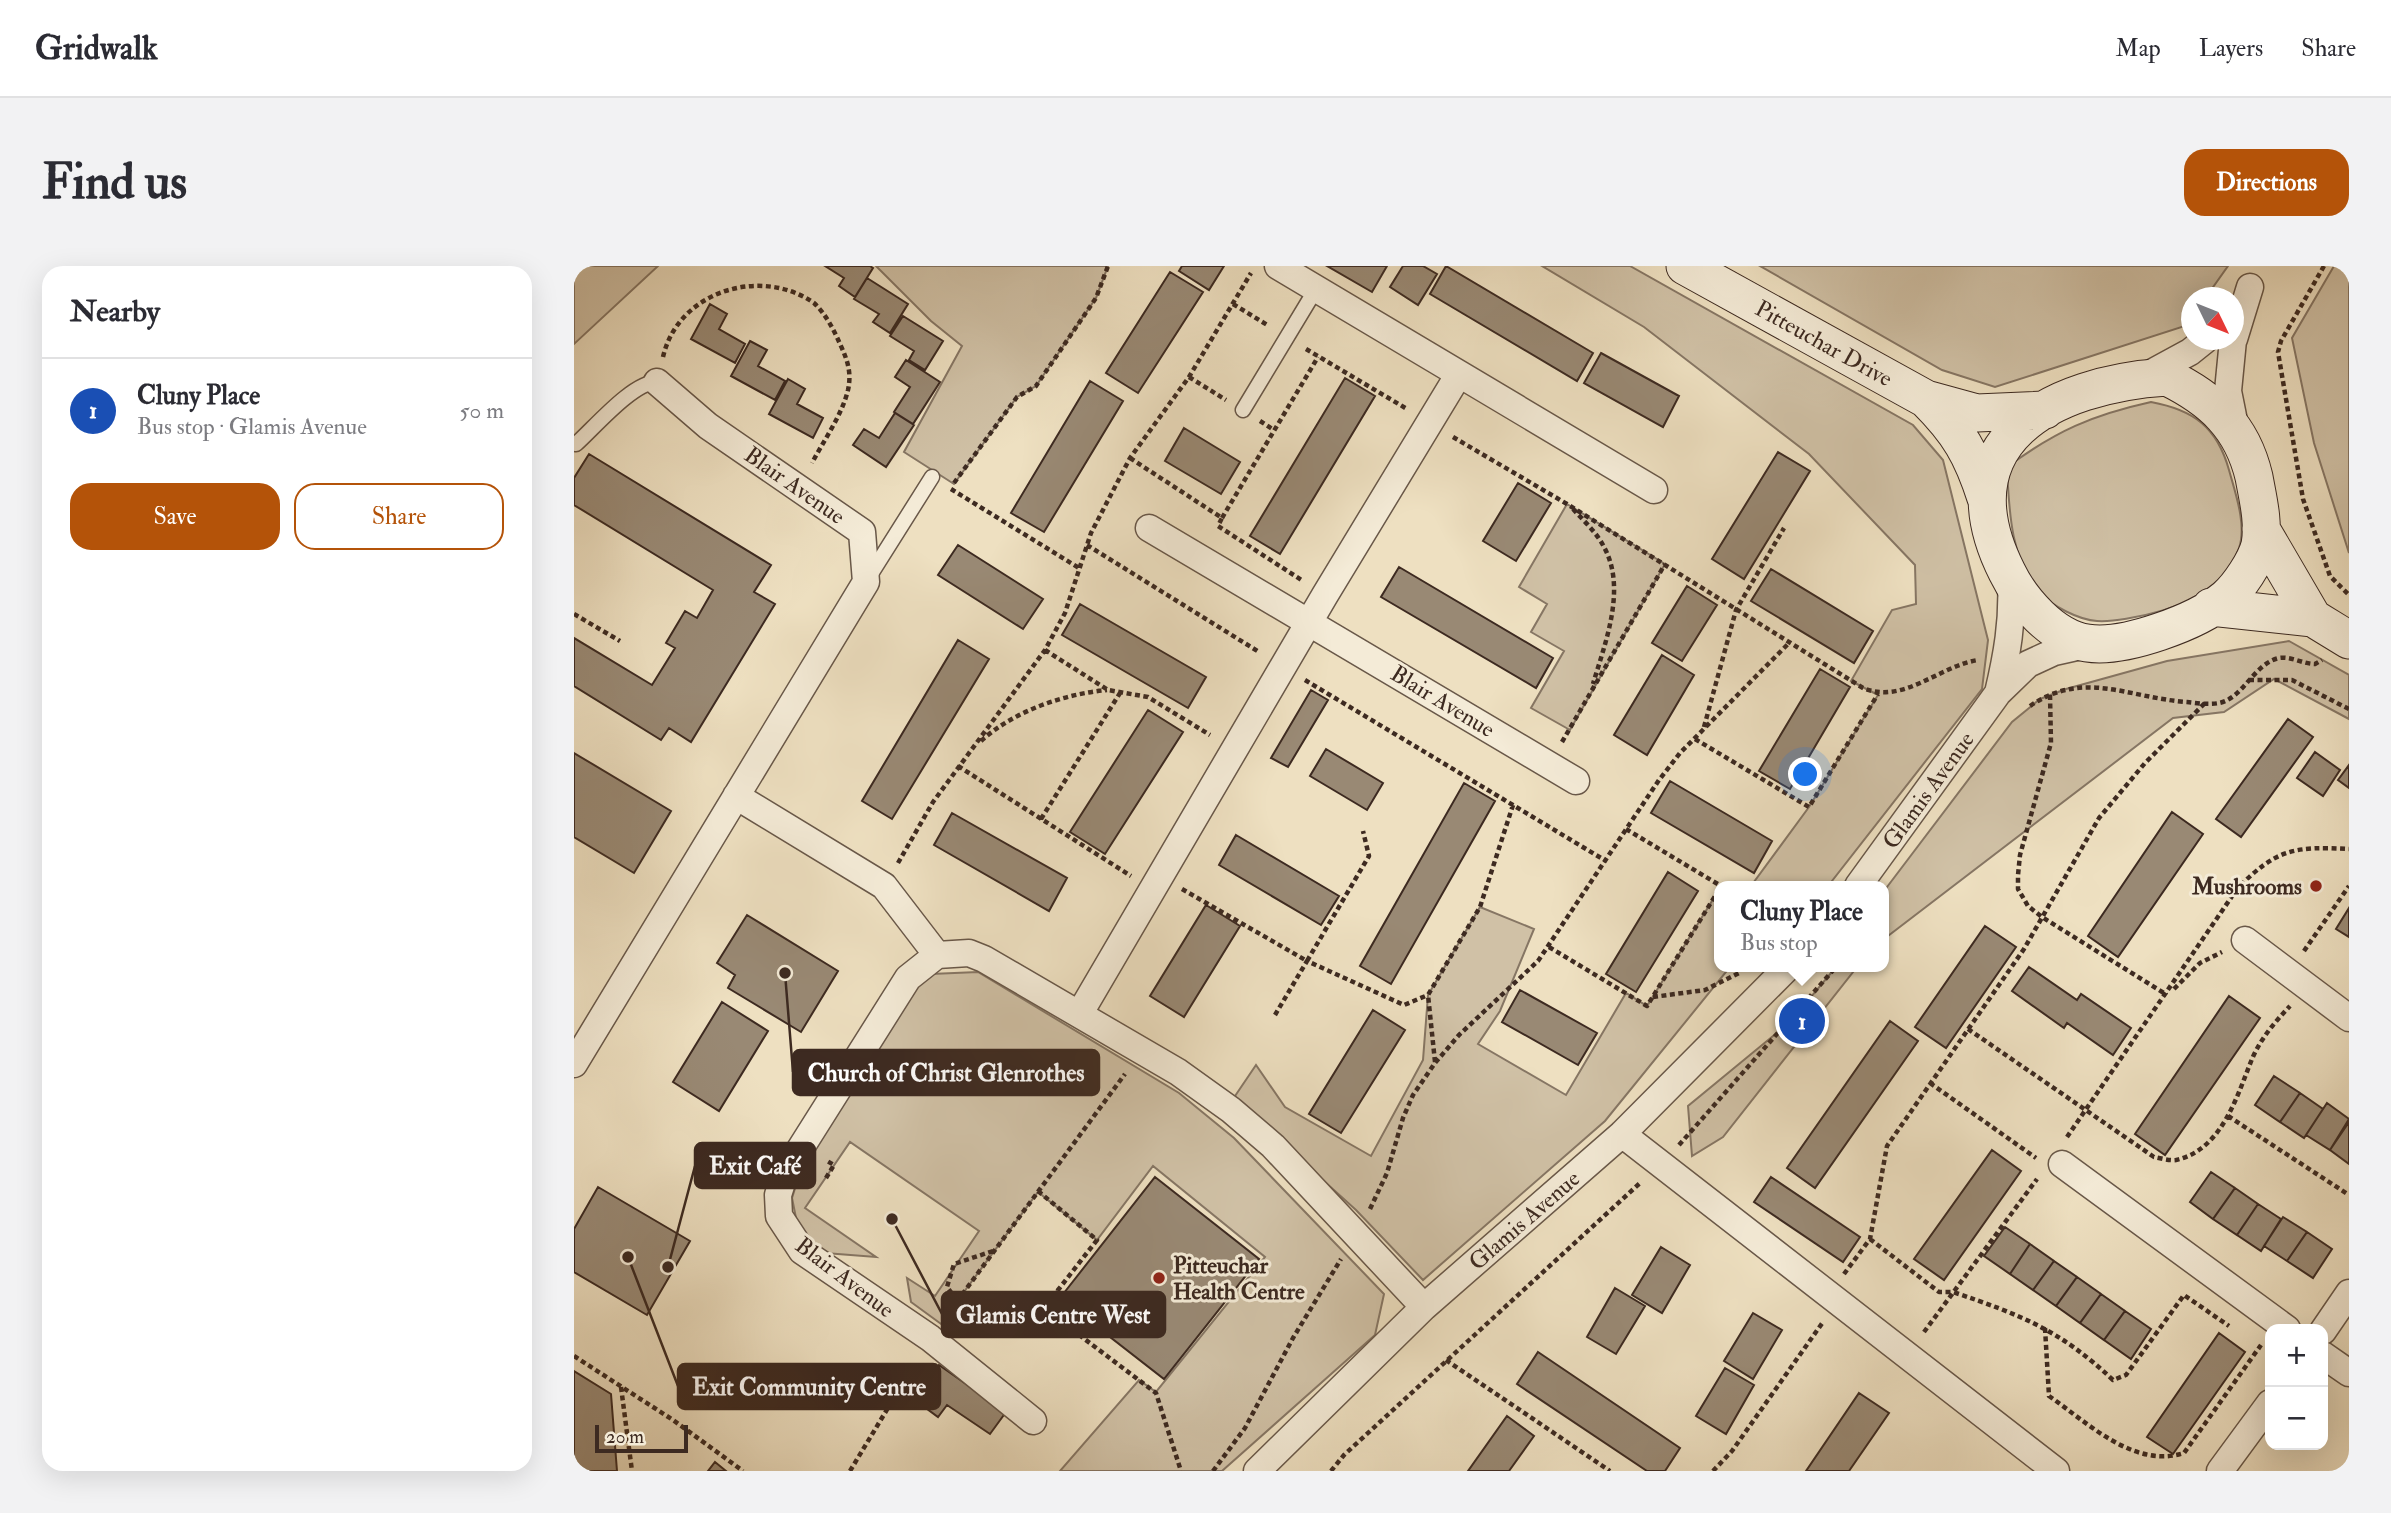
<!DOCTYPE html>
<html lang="en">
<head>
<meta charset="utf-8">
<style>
  :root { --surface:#fff; --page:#f2f2f3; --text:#2b2b33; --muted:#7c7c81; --line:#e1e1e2; --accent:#b45309 }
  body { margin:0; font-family:"IM FELL Double Pica",serif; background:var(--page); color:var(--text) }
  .controls { position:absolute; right:21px; bottom:21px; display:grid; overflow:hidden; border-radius:14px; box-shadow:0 7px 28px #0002 }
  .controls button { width:63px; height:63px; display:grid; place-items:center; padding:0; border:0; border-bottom:2px solid var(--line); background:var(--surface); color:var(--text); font:35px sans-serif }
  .compass { position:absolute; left:1607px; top:21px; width:63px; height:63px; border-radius:50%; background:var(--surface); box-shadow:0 7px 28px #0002; rotate:133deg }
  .scale { position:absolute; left:21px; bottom:18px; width:93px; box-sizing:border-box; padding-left:7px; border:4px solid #3d2a21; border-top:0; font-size:19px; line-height:24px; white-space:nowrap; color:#3d2a21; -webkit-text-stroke:5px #f4ebd7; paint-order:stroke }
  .you { position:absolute; left:1232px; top:509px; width:24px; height:24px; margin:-18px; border:5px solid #fff; border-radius:50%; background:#1a73e8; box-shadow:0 0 0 10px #1a73e833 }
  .badge { display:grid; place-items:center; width:46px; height:46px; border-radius:50%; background:var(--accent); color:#fff; font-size:23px; font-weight:700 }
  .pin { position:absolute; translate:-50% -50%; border:4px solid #fff; box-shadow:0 2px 7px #0006 }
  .popup { position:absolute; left:1140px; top:615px; width:175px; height:91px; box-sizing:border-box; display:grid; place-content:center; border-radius:14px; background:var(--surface); filter:drop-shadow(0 2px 5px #0005); font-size:23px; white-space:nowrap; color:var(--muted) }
  .popup b { font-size:26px; color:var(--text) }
  .popup::after { content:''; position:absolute; left:50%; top:100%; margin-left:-14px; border:14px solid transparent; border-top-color:var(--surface) }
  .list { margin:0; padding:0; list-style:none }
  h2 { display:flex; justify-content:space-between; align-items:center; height:91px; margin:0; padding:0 28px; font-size:30px }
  h2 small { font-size:23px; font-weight:400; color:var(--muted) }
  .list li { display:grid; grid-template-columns:46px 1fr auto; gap:21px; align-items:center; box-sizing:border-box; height:105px; padding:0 28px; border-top:2px solid var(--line) }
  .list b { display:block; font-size:26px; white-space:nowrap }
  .list p { margin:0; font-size:23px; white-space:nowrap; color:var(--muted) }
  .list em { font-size:23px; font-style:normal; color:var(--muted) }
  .actions { display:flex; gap:14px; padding:21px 28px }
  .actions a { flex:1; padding:16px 0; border:2px solid var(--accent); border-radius:21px; text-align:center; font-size:24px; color:var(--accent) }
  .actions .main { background:var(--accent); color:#fff }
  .map { position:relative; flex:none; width:1775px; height:1205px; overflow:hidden; border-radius:21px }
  header { display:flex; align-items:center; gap:42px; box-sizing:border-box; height:98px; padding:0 35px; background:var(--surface); border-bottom:2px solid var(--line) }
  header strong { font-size:33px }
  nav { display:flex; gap:38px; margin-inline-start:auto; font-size:24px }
  .intro { display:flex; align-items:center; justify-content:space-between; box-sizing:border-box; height:168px; padding:0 42px }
  h1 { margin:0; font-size:49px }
  .button { padding:18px 32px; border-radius:21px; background:var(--accent); color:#fff; font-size:24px; font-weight:700 }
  main { display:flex; gap:42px; padding:0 42px }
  aside { flex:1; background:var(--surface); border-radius:21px; box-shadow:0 7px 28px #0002 }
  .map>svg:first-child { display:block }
  .green { fill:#d0c1a6; stroke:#867664; stroke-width:2 }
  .building { fill:#998974; stroke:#3d2a21; stroke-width:2 }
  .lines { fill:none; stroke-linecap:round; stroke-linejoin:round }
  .lane-casing { stroke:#695849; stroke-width:17 }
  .street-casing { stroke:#695849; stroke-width:29 }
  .secondary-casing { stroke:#3d2a21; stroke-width:39 }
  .path { stroke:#3d2a21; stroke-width:4.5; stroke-dasharray:5 3.5; stroke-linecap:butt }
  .lane { stroke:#f4ebd7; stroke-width:14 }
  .street { stroke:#f4ebd7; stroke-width:26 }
  .secondary { stroke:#f4ebd7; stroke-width:37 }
  .poi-dot { fill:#8f2418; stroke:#f4ebd7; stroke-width:2.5 }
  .labels { text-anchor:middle; stroke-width:6; stroke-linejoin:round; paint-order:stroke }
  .street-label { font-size:23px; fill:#3d2a21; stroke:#f4ebd7 }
  .poi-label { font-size:23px; font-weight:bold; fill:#3d2a21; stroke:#f4ebd7; text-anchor:end }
  .leader { fill:none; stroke:#3d2a21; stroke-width:2.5 }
  .callout-dot { fill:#3d2a21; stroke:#f4ebd7; stroke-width:2.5 }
  .callout { fill:#3d2a21; stroke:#3d2a21; stroke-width:2.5 }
  .callout-label { font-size:24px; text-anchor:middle; font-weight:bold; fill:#fff }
</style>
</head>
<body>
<header>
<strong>Gridwalk</strong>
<nav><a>Map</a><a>Layers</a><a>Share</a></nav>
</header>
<div class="intro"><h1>Find us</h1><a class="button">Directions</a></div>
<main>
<aside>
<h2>Nearby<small></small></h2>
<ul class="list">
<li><span class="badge" style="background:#1a4fb4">1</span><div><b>Cluny Place</b><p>Bus stop · Glamis Avenue</p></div><em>50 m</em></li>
</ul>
<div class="actions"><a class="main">Save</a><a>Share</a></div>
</aside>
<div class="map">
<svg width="1775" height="1205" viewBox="0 0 1775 1205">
  <rect width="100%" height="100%" fill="#eee0c1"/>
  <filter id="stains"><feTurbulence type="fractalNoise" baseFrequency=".00286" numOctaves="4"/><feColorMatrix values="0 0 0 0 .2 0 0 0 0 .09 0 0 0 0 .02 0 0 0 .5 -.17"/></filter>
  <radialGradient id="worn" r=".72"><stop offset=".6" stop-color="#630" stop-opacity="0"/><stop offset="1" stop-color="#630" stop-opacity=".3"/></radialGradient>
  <!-- green -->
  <path class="green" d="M 0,0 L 84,0 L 0,78 Z
    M 302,0 L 534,0 L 522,32 L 462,120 L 443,131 L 380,218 L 330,186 L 388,80 L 357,55 Z
    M 968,0 L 1056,0 L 1339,159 L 1369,194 L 1414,374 L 1408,423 L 1254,620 L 1177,620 L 1235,541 L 1304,429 L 1277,415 L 1318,344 L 1342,338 L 1341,299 L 1235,188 L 1070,61 Z
    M 1186,0 L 1654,0 L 1632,31 L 1618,32 L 1617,54 L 1614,59 L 1421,121 L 1368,104 Z
    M 1760,0 L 1775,0 L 1775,287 L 1740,177 L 1718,72 Z
    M 1577,136 C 1620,144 1643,161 1655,204 C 1661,226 1673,259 1665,282 C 1661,292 1654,308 1647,315 C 1627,338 1553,357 1523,355 C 1505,354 1478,340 1466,327 C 1436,294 1435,242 1433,201 C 1482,165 1518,149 1577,136 Z
    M 993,238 L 1091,298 L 996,464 L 957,442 L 990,385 L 957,366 L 973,338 L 945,321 Z
    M 1715,375 L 1775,409 L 1775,453 L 1700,413 L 1650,446 L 1599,452 L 1310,673 L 1310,625 L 1438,456 L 1466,433 L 1492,423 L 1593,395 Z
    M 1146,622 L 1146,701 L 1156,701 L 1031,855 L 849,1014 L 782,944 L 659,833 L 682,799 L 711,841 L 797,890 L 849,794 L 854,729 L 906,641 L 960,663 L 926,745 L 904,778 L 992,829 L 1052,727 L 1073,740 Z
    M 1262,701 L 1283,701 L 1149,871 L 1118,890 L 1114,840 L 1216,756 Z
    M 404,706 L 605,827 L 660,872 L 810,1028 L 801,1069 L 648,1205 L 486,1205 L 565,1114 L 582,1126 L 691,991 L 579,900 L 523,974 L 464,926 L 384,1034 L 413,1057 L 374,1063 L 337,1036 L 333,1012 L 361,1030 L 405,965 L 276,876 L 231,942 L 302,991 L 251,987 L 224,962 L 218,932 L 230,894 L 333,727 L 357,708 Z"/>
  <!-- building -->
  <path class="building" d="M 251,0 L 296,0 L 299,2 L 281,31 L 265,20 L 270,12 Z
    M 608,0 L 650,0 L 635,24 L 605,5 Z
    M 753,0 L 813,0 L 798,26 Z
    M 829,0 L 849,0 L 863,8 L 844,39 L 816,21 Z
    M 872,0 L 1019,87 L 1003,115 L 856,28 Z
    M 596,6 L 629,26 L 564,127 L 532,107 Z
    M 293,12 L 334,38 L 316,67 L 299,56 L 305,48 L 280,33 Z
    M 136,38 L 153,48 L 145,63 L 171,78 L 161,97 L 117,73 Z
    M 329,50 L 369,75 L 351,104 L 335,94 L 340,85 L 316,70 Z
    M 176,75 L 193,84 L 184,100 L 211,115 L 201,134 L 157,110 Z
    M 1027,87 L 1105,130 L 1089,161 L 1010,117 Z
    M 332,94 L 366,116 L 339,158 L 320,146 L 336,121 L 321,111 Z
    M 771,112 L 801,130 L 706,288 L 676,270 Z
    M 214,113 L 231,123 L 223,138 L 249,152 L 239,172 L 195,148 Z
    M 516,115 L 549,135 L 470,266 L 437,247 Z
    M 321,147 L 340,159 L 312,201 L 279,179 L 290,163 L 305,172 Z
    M 610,162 L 666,196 L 647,228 L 591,195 Z
    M 1204,186 L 1236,205 L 1170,313 L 1138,293 Z
    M 15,188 L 197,299 L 180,326 L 201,338 L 117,476 L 95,462 L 87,474 L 0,420 L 0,372 L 78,419 L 101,382 L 92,377 L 111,345 L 123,352 L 139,324 L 0,239 L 0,212 Z
    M 944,217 L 977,237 L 942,295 L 909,275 Z
    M 384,279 L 469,333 L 449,363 L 364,309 Z
    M 825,301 L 979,392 L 962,422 L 807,331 Z
    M 1197,303 L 1299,365 L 1280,397 L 1177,335 Z
    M 1113,320 L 1143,339 L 1108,395 L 1078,377 Z
    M 506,338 L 632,411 L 614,442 L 488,369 Z
    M 384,374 L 415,393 L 318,553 L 288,535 Z
    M 1088,389 L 1120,409 L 1073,489 L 1040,469 Z
    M 1246,403 L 1276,421 L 1216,523 L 1185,505 Z
    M 737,424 L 754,434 L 714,501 L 697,492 Z
    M 574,444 L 609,466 L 531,588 L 496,566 Z
    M 1714,453 L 1739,471 L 1667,571 L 1642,553 Z
    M 752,483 L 809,517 L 793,544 L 736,510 Z
    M 1741,486 L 1766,504 L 1749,530 L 1723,512 Z
    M 0,487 L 97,545 L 60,607 L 0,571 Z
    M 1775,499 L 1775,522 L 1764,514 Z
    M 1096,515 L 1198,575 L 1180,607 L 1077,547 Z
    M 890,517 L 921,535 L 817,718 L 786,700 Z
    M 1598,546 L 1629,568 L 1544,691 L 1514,670 Z
    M 378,547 L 493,612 L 475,645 L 360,579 Z
    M 662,569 L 765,630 L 747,659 L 645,599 Z
    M 1094,606 L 1124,625 L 1062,726 L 1032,708 Z
    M 632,639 L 666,660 L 610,751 L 576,730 Z
    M 1775,642 L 1775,671 L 1762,663 Z
    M 173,649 L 264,705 L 227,766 L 154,722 L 161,709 L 143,697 Z
    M 1411,660 L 1442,681 L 1372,782 L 1341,761 Z
    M 1455,701 L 1503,734 L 1507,728 L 1557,762 L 1539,789 L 1493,757 L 1490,762 L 1438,725 Z
    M 946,724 L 1023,767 L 1004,799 L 928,756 Z
    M 1655,730 L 1686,752 L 1591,889 L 1561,868 Z
    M 148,736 L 194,765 L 145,845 L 99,816 Z
    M 799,744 L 831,764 L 767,867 L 735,848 Z
    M 1316,755 L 1344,775 L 1241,922 L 1213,902 Z
    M 1700,810 L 1726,827 L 1706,856 L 1681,839 Z
    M 1726,827 L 1749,843 L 1730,872 L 1706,856 Z
    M 1753,837 L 1775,853 L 1756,884 L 1732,869 Z
    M 1775,856 L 1775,898 L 1756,884 Z
    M 1418,884 L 1447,905 L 1370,1014 L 1340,993 Z
    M 1637,906 L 1661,922 L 1639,953 L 1616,936 Z
    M 581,911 L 685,993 L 590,1113 L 486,1032 Z
    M 1197,911 L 1286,971 L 1269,996 L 1180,936 Z
    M 24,921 L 116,975 L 73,1049 L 0,1006 L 0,963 Z
    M 1661,922 L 1684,938 L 1663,969 L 1639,953 Z
    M 1684,938 L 1707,953 L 1687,985 L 1663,969 Z
    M 1709,951 L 1733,966 L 1713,995 L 1690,980 Z
    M 1431,961 L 1456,978 L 1436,1008 L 1410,990 Z
    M 1733,966 L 1758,983 L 1739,1012 L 1713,995 Z
    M 1456,978 L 1480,995 L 1459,1024 L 1436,1008 Z
    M 1087,981 L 1116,999 L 1088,1047 L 1058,1029 Z
    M 1480,995 L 1503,1011 L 1482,1040 L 1459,1024 Z
    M 1503,1011 L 1527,1028 L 1506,1057 L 1482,1040 Z
    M 1041,1022 L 1071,1040 L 1042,1088 L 1013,1071 Z
    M 1527,1028 L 1551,1045 L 1530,1074 L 1506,1057 Z
    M 1551,1045 L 1577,1063 L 1557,1093 L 1530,1074 Z
    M 1179,1047 L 1208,1064 L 1179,1113 L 1150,1095 Z
    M 1645,1067 L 1671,1086 L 1599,1188 L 1573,1171 Z
    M 964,1086 L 1106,1182 L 1091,1205 L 1073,1205 L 943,1118 Z
    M 365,1099 L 432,1146 L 416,1168 L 373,1139 L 364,1151 L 341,1134 Z
    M 1151,1102 L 1180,1119 L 1152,1168 L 1122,1150 Z
    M 0,1105 L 37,1128 L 43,1205 L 0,1205 Z
    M 1285,1127 L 1315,1147 L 1275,1205 L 1232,1205 Z
    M 933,1150 L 960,1170 L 935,1205 L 894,1205 Z
    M 141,1196 L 152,1205 L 134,1205 Z"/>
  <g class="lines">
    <!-- lane casing -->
    <g class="lane-casing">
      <path id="lane" d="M 669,144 L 742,23
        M 2,178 C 21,161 59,116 83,116
        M 295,311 L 358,211"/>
    </g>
    <!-- street casing -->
    <g class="street-casing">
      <path id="street" d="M 704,0 L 1080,224
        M 1660,73 L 1676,21
        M 1659,74 L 1654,125 L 1662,165
        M 1570,111 L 1616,86 L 1631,74
        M 575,262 L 1002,515
        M 1424,427 C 1433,389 1439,355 1437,315
        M 162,530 L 310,620 L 363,689 L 395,687 L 410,693 L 604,806 L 657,844 L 699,880 L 850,1041
        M 1284,620 L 1424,427 L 1454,398 L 1480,386 L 1516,378
        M 1671,674 L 1775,752
        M 363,689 L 334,712 L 211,907 L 204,929 L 205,950 L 228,985 L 356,1072 L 459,1155
        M 506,747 L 751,329 L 885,108
        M 0,798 L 292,316 L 288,266 L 134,160 L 83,116
        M 1048,868 L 1482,1205
        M 1488,898 L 1713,1063
        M 1749,1065 L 1775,1027
        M 1749,1089 L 1775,1107
        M 683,1205 L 850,1041 L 1048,868 L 1214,701
        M 1646,1205 L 1696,1137"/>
    </g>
    <!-- secondary casing -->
    <g class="secondary-casing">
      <path id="secondary" d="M 1111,0 L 1352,133 L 1403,147 L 1471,144
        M 1593,111 C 1638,133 1668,160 1680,211 C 1684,233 1690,256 1686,279 C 1682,295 1665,321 1652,332 C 1623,356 1550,383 1513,377 C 1479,372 1447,335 1433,306 C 1367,175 1478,118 1593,111 Z
        M 1352,133 C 1385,166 1398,188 1412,232
        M 1687,263 L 1739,352 L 1775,374
        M 1637,341 L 1739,352"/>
    </g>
    <!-- path -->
    <path class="path" d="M 1750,0 L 1707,75 L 1704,86 L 1729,233 L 1756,310 L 1775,329
      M 659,38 L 695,60
      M 732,83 L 833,143
      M 89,91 C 104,25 187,0 240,37 C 251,47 260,64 266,78 C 273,93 278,106 274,124 C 268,149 250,174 238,197
      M 615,111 L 652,134
      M 686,155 L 700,164
      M 879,171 L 993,238 L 1289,422 C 1329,439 1365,400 1404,394
      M 556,192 L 648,252 L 644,260 L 729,315
      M 380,217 L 443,131 L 462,120 L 522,32 L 534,0
      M 377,223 L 505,302
      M 999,243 C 1010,255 1023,267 1030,281 C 1053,323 1031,377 1019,418
      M 648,252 L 744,91
      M 513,279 L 685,386
      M 0,348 L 46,375
      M 471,384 L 534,424 L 574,431 L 636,469
      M 731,414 L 1032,595
      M 1675,414 L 1718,414 L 1775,443
      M 1476,429 L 1477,477 L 1446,589 L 1444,609 L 1444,623 L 1454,640 L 1468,651 L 1593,729
      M 1456,440 C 1510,403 1554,432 1613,436 C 1622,437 1635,439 1645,437 C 1670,432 1679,398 1705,392 C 1717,390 1729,398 1741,398 L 1748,394
      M 1130,461 L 1162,344 L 1210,262
      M 1121,473 L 1235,541 L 1304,428
      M 407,475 C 440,445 490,428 533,424
      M 988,476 L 1091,298
      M 384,500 L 557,610
      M 467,553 L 546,427
      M 1052,563 L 1147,620
      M 324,597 L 359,536 L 471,384 L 491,347 L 517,267 L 556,192 L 615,111 L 677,7
      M 608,623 L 733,695 L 795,590 L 789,565
      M 975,681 L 1073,740 L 1146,622
      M 1730,685 L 1775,620
      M 1600,723 L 1626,697 L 1648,686
      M 1079,731 L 1131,724 L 1167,706
      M 701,749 L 733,695 L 830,739 L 854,729
      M 1394,763 L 1580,891 C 1586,892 1596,895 1602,894 C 1648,884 1663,830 1678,793 C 1687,772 1701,756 1716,740
      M 861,796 L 854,729 L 906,641 L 939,539
      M 1356,817 L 1462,892
      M 1654,850 L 1775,929
      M 1493,871 L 1663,623 C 1702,583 1720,580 1775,583
      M 1105,879 L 1262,701
      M 252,912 L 260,899 L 253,895
      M 464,925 L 523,974 L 484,1024 L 480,1043 L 496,1062 L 582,1127 L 607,1205
      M 796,943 L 813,907 L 829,852 L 839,829 L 861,797 L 885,769 L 964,695 L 1085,514 L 1106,487 L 1215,377
      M 1296,973 L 1365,1026 L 1379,1026 C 1447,1049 1486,1064 1539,1114 L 1552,1109 L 1610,1029 L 1655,1060
      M 1270,1008 L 1296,973 L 1313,880 L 1450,683 L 1525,552 L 1571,497 L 1631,437
      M 383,1034 L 373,1021 L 380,998 L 419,985
      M 373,1049 L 551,808
      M 1471,1062 L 1475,1130 C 1514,1157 1560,1203 1610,1187 L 1687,1079
      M 1350,1066 L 1463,913
      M 0,1090 L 99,1154 L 169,1205
      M 872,1094 L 1036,1205
      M 47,1121 L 58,1205
      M 276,1205 L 341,1097
      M 639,1205 L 671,1162 L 719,1072 L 767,993
      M 757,1205 L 770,1189 L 1066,917
      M 1139,1205 L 1158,1185 L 1249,1056"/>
    <!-- lane -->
    <use href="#lane" class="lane"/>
    <!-- street -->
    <use href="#street" class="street"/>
    <!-- secondary -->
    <use href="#secondary" class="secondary"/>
  </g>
  <!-- markers -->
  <g class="poi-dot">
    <circle cx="1742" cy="620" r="7"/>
    <circle cx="585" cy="1012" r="7"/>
  </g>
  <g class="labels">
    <!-- street labels -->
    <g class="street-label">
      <text transform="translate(1250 77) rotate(29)" y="8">Pitteuchar Drive</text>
      <text transform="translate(221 219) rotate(35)" y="8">Blair Avenue</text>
      <text transform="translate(869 435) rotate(31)" y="8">Blair Avenue</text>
      <text transform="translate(1354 524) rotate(-54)" y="8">Glamis Avenue</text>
      <text transform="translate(950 954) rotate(-41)" y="8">Glamis Avenue</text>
      <text transform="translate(271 1011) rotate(37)" y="8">Blair Avenue</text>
    </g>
    <!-- poi labels -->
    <g class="poi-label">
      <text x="1728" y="628">Mushrooms</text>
      <text x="599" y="1007" text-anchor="start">Pitteuchar<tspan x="599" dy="26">Health Centre</tspan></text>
    </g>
  </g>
  <!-- callouts -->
  <path class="leader" d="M211 707L219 806M94 1001L121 900M318 953L368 1048M54 991L104 1120"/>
  <g class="callout-dot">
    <circle cx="211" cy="707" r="7"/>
    <circle cx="94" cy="1001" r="7"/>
    <circle cx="318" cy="953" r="7"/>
    <circle cx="54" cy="991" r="7"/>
  </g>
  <g class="callout">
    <rect x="219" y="784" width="306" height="45" rx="7"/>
    <rect x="121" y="877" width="120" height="45" rx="7"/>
    <rect x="368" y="1026" width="223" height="45" rx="7"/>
    <rect x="104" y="1098" width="262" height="45" rx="7"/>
  </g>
  <g class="callout-label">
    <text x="372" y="815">Church of Christ Glenrothes</text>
    <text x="181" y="908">Exit Café</text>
    <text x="479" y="1057">Glamis Centre West</text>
    <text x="235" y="1129">Exit Community Centre</text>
  </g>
  <rect width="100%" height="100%" filter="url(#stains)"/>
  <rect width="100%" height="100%" fill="url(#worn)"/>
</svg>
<div class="controls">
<button>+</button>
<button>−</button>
</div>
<svg class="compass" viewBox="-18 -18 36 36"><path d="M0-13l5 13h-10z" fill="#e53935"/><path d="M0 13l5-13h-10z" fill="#7c7c81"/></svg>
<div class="scale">20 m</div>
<div class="you"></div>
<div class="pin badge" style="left:1228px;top:755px;background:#1a4fb4">1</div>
<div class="popup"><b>Cluny Place</b>Bus stop</div>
</div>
</main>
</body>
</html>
